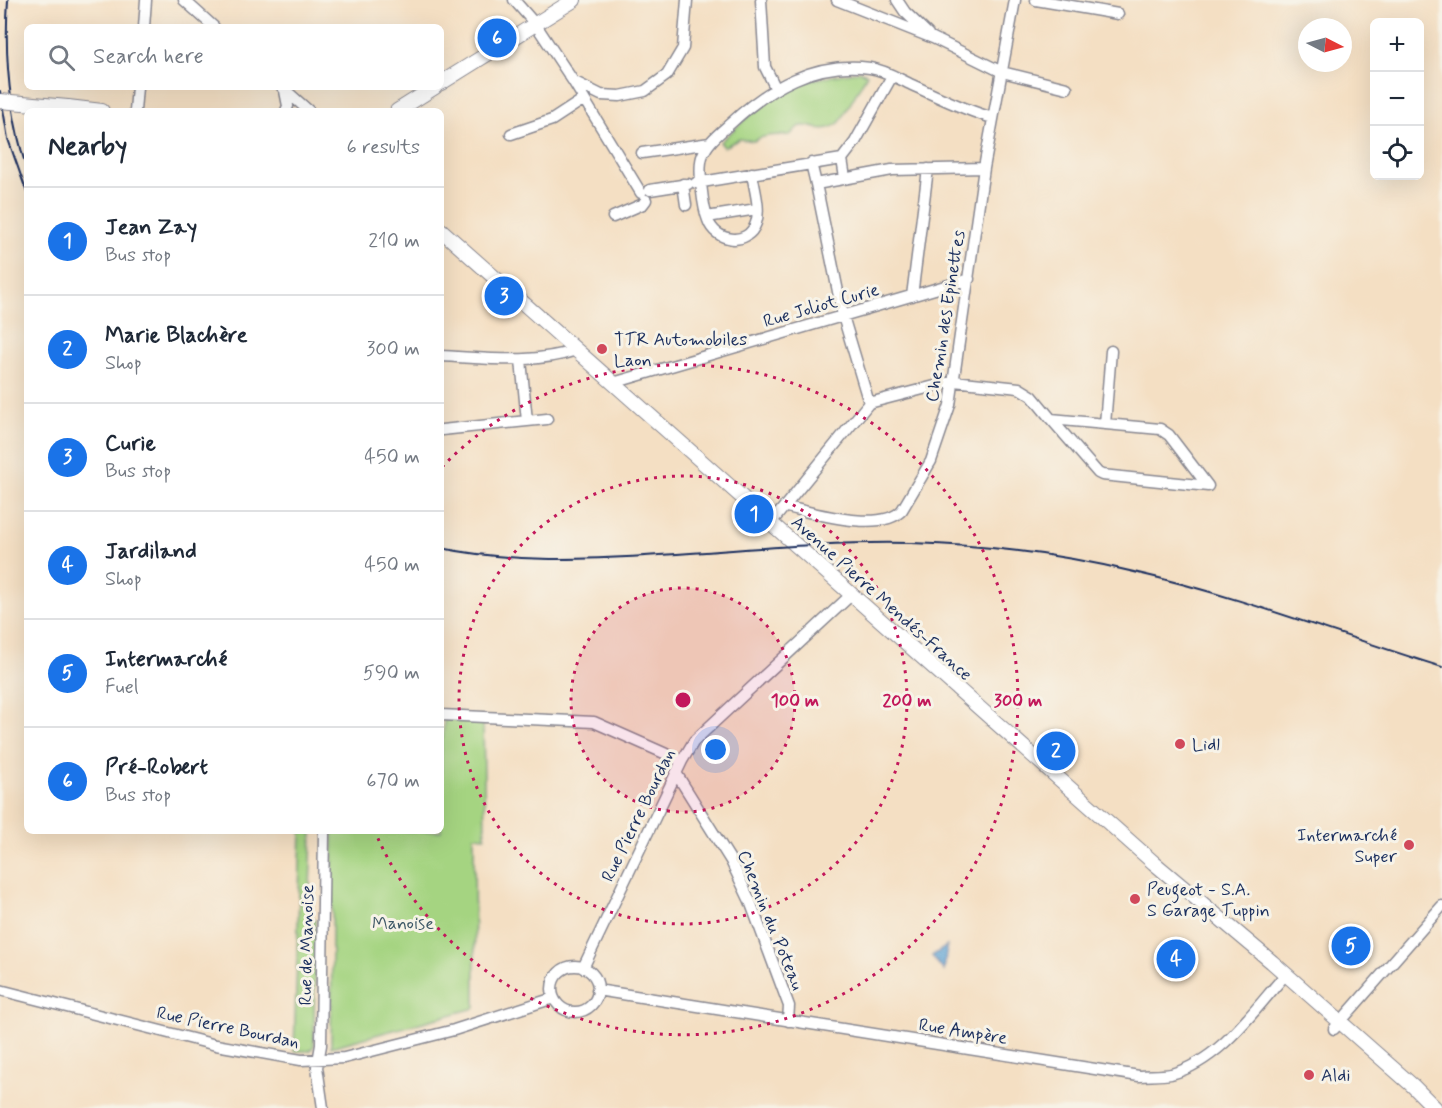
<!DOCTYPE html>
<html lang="en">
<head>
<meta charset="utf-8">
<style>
  :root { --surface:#fff; --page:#f2f2f3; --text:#1f2937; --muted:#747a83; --line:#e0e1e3; --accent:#1a73e8 }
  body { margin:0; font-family:Mynerve,sans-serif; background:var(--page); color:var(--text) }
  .controls { position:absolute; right:18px; top:18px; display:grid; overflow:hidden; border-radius:9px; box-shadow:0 6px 24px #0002 }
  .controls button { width:54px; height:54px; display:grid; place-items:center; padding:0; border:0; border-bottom:2px solid var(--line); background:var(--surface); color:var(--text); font:30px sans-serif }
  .compass { position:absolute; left:1298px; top:18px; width:54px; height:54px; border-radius:50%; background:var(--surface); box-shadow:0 6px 24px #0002; rotate:96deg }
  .you { position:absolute; left:716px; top:750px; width:21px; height:21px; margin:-15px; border:4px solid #fff; border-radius:50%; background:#1a73e8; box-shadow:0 0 0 9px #1a73e833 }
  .badge { display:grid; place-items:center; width:39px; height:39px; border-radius:50%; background:var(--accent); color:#fff; font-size:20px; font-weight:700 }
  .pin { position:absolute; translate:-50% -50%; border:3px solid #fff; box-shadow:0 2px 6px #0006 }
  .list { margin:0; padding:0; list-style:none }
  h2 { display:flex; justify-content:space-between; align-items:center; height:78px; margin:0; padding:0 24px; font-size:26px }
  h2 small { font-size:20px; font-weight:400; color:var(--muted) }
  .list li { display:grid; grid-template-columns:39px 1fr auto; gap:18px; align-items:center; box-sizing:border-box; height:108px; padding:0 24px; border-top:2px solid var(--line) }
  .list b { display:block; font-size:22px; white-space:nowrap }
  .list p { margin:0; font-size:20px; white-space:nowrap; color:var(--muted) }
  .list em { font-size:20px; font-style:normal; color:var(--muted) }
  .icon { flex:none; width:33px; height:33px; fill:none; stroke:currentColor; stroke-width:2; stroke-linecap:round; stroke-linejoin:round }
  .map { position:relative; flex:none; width:1442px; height:1108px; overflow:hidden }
  .search { position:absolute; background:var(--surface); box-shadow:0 6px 24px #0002; left:24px; top:24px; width:420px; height:66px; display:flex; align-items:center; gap:15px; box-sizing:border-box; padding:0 21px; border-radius:9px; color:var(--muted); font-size:22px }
  .panel { position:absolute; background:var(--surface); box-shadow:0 6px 24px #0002; left:24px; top:108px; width:420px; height:726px; border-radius:9px }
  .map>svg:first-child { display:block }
  .green { fill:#a5d481; stroke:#608270; stroke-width:1.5 }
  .water { fill:#5ea2d3; stroke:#3c6898; stroke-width:1.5 }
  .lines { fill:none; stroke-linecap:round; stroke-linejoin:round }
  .minor-casing { stroke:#888790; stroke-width:13 }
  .major-casing { stroke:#888790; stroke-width:16 }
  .minor { stroke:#fff; stroke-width:10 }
  .major { stroke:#fff; stroke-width:14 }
  .rail { stroke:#1b2f5e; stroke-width:2 }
  .major-bridge-casing { stroke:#888790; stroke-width:16; stroke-linecap:butt }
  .major-bridge { stroke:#fff; stroke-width:14 }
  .ring { fill:none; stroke:#c2185b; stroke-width:3; stroke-dasharray:3 6 }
  .poi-dot { fill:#d1495b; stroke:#f7f3e8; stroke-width:2 }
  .labels { text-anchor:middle; stroke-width:6; stroke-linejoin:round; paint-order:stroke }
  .street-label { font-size:18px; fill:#1b2f5e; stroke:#f7f3e8 }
  .poi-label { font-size:18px; fill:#1b2f5e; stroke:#f7f3e8; text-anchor:start }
  .park-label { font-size:18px; fill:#3e5867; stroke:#f7f3e8 }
  .centre { fill:#c2185b; stroke:#f7f3e8; stroke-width:3 }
  .ring-label { font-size:18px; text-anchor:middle; font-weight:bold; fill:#c2185b; stroke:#f7f3e8; stroke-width:6; stroke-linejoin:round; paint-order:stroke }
</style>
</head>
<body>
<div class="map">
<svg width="1442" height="1108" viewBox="0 0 1442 1108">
  <rect width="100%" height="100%" fill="#f7f3e8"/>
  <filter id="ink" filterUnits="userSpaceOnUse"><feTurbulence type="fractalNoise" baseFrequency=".0167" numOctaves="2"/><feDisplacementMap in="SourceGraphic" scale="12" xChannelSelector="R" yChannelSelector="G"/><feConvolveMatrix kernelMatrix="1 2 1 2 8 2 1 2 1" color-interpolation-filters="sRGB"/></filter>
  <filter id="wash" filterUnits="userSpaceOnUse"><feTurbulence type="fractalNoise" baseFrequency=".008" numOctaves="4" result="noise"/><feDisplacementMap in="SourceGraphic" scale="24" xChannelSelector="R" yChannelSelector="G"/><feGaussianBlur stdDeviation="1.35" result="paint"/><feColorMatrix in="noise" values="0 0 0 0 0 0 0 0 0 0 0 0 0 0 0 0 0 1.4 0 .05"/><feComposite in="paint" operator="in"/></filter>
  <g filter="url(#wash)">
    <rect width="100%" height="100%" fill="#f4dfc3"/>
    <!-- green -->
    <path class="green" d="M 860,71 L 867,74 L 840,122 C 820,138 809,120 797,128 C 794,130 793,133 790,135 C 776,136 767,133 754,141 L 739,139 L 724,147 L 720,142 L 778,90 L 781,93 L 794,87 L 793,83 Z
      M 444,719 L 483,720 L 485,837 L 474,836 L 475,1008 L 331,1047 L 333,831 L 441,831 L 441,739 L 443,738 Z
      M 301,831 L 312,831 L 309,919 L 315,920 L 314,1046 L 310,1051 L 294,1051 Z"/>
    <!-- water -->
    <path class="water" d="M 947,946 L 944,971 L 932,956 Z"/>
  </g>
  <g filter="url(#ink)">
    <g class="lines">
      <!-- minor casing -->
      <g class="minor-casing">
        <path id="minor" d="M 184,0 L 214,27
          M 514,0 L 536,25 L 573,81 L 601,95 L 620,96 L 645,91 L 667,75 L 683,48 L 687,0
          M 761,0 L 765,67 L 775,87
          M 837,0 L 933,38 L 1002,72 L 1067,88
          M 897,0 L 905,12 L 928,34
          M 1036,0 L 1118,14
          M 144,27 L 146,0
          M 573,81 L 641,193
          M 282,87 L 309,111
          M 285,91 L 288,106 L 286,111
          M 135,111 L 137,87
          M 511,134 L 552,120 L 584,99
          M 642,153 L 710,143
          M 842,159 L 855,142 L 892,76
          M 811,163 L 816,184 L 892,170 L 984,168
          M 752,173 C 754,188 761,208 756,223 C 748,247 715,242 708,220 C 703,208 698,170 702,157 C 707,142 720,133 731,123 C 770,87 815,61 870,68 C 885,70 899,79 912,85 C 939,97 964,110 993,118
          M 696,183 L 842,159 L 845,178
          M 683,184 L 686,205
          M 816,184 L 843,316 L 869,403
          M 650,190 L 688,184
          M 613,217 L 643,204 L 646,200
          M 707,217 L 757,209
          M 912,296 L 928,169
          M 441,356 C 485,358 533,365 576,350
          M 613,383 L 969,279
          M 1051,419 L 1160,429 L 1169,435 L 1208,486 L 1102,475 L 1098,473 Z
          M 527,421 L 547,419
          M 1105,424 L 1111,351
          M 442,430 L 527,421 L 521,360
          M 787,507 C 814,513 882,533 902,510 L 931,461 L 950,405 L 984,168 L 1015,0
          M 771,523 L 869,403 L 954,381 L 1019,388 L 1032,396 L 1051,419
          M 441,715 L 594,722 L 682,761
          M 676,773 L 731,861 L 750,901 L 789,1006 L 788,1021
          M552 989a23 23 0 1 1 46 0a23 23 0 1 1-46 0Z
          M 583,968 L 682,761 L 694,741 L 851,595
          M 0,990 L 216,1045 L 301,1060 L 344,1058 L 454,1030 L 554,998
          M 597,990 L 1139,1076 C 1149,1075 1161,1076 1171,1074 C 1220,1061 1254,1010 1286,974
          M 1334,1029 L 1442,906
          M 323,1108 L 317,1067 L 321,1045 L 324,831"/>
      </g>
      <!-- major casing -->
      <g class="major-casing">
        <path id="major" d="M 441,83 L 574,0
          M 68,107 L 102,111
          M 397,111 L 435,87
          M 441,230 L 1154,863 L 1272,962 L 1413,1086 L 1435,1108"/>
      </g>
      <!-- minor -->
      <use href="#minor" class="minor"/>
      <!-- major -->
      <use href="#major" class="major"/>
      <!-- rail -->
      <path class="rail" d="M 8,0 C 4,57 10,115 27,170
        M 0,91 L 8,139 L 27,193
        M 441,548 C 509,562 576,560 645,556 C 733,551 822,541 911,543 C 986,545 1061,554 1134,572 C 1239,596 1339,635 1442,667"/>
      <!-- major-bridge casing -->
      <g class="major-bridge-casing">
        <path id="major-bridge" d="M 0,101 L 68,107"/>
      </g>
      <!-- major-bridge -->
      <use href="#major-bridge" class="major-bridge"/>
    </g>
  </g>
  <!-- distance rings -->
  <circle cx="683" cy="700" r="112" fill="#c2185b" fill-opacity=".12"/>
  <g class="ring">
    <circle cx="683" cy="700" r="112"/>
    <circle cx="683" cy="700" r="224"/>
    <path d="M442 467A335 335 0 1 1 376 834"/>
  </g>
  <!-- markers -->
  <g class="poi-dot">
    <circle cx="602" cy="349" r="6"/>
    <circle cx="1180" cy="744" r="6"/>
    <circle cx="1409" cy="845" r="6"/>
    <circle cx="1135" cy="899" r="6"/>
    <circle cx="1309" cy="1075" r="6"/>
  </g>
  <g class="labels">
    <!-- street labels -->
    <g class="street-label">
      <text transform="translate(821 305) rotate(-16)" y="6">Rue Joliot Curie</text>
      <text transform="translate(945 316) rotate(-81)" y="6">Chemin des Epinettes</text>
      <text transform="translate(882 598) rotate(42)" y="6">Avenue Pierre Mendés-France</text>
      <text transform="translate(638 815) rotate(-64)" y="6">Rue Pierre Bourdan</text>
      <text transform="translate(771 920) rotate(68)" y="6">Chemin du Poteau</text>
      <text transform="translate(306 945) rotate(-89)" y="6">Rue de Manoise</text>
      <text transform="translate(228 1027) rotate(12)" y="6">Rue Pierre Bourdan</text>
      <text transform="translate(963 1031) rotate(9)" y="6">Rue Ampère</text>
    </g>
    <!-- poi labels -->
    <g class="poi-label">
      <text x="614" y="345">TTR Automobiles<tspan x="614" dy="21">Laon</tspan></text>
      <text x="1192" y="750">Lidl</text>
      <text x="1397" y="841" text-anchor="end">Intermarché<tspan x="1397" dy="21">Super</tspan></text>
      <text x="1147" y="895">Peugeot - S.A.<tspan x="1147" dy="21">S Garage Tuppin</tspan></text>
      <text x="1321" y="1081">Aldi</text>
    </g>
    <!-- park labels -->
    <g class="park-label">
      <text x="403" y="929">Manoise</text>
    </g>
  </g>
  <circle cx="683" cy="700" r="9" class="centre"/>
  <g class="ring-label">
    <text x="795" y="706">100 m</text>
    <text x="907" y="706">200 m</text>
    <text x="1018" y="706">300 m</text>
  </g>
</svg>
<div class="controls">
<button>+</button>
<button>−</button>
<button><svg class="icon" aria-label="locate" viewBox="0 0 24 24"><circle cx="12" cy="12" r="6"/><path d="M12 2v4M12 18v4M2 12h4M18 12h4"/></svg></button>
</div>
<svg class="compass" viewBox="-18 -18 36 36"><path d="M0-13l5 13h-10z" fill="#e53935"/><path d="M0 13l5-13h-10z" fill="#747a83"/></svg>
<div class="you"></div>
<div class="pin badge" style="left:754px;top:514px">1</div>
<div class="pin badge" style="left:1056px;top:751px">2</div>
<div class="pin badge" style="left:504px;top:296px">3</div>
<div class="pin badge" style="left:1176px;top:959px">4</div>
<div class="pin badge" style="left:1351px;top:946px">5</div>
<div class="pin badge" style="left:497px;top:38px">6</div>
<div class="search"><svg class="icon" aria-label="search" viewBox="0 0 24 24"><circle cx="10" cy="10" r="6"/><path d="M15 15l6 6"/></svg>Search here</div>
<section class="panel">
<h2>Nearby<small>6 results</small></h2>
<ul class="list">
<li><span class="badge">1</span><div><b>Jean Zay</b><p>Bus stop</p></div><em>210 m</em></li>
<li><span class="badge">2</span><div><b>Marie Blachère</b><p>Shop</p></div><em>300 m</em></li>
<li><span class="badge">3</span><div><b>Curie</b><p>Bus stop</p></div><em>450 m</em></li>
<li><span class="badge">4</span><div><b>Jardiland</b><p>Shop</p></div><em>450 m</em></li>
<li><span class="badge">5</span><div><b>Intermarché</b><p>Fuel</p></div><em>590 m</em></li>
<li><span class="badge">6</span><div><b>Pré-Robert</b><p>Bus stop</p></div><em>670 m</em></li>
</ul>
</section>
</div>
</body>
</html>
